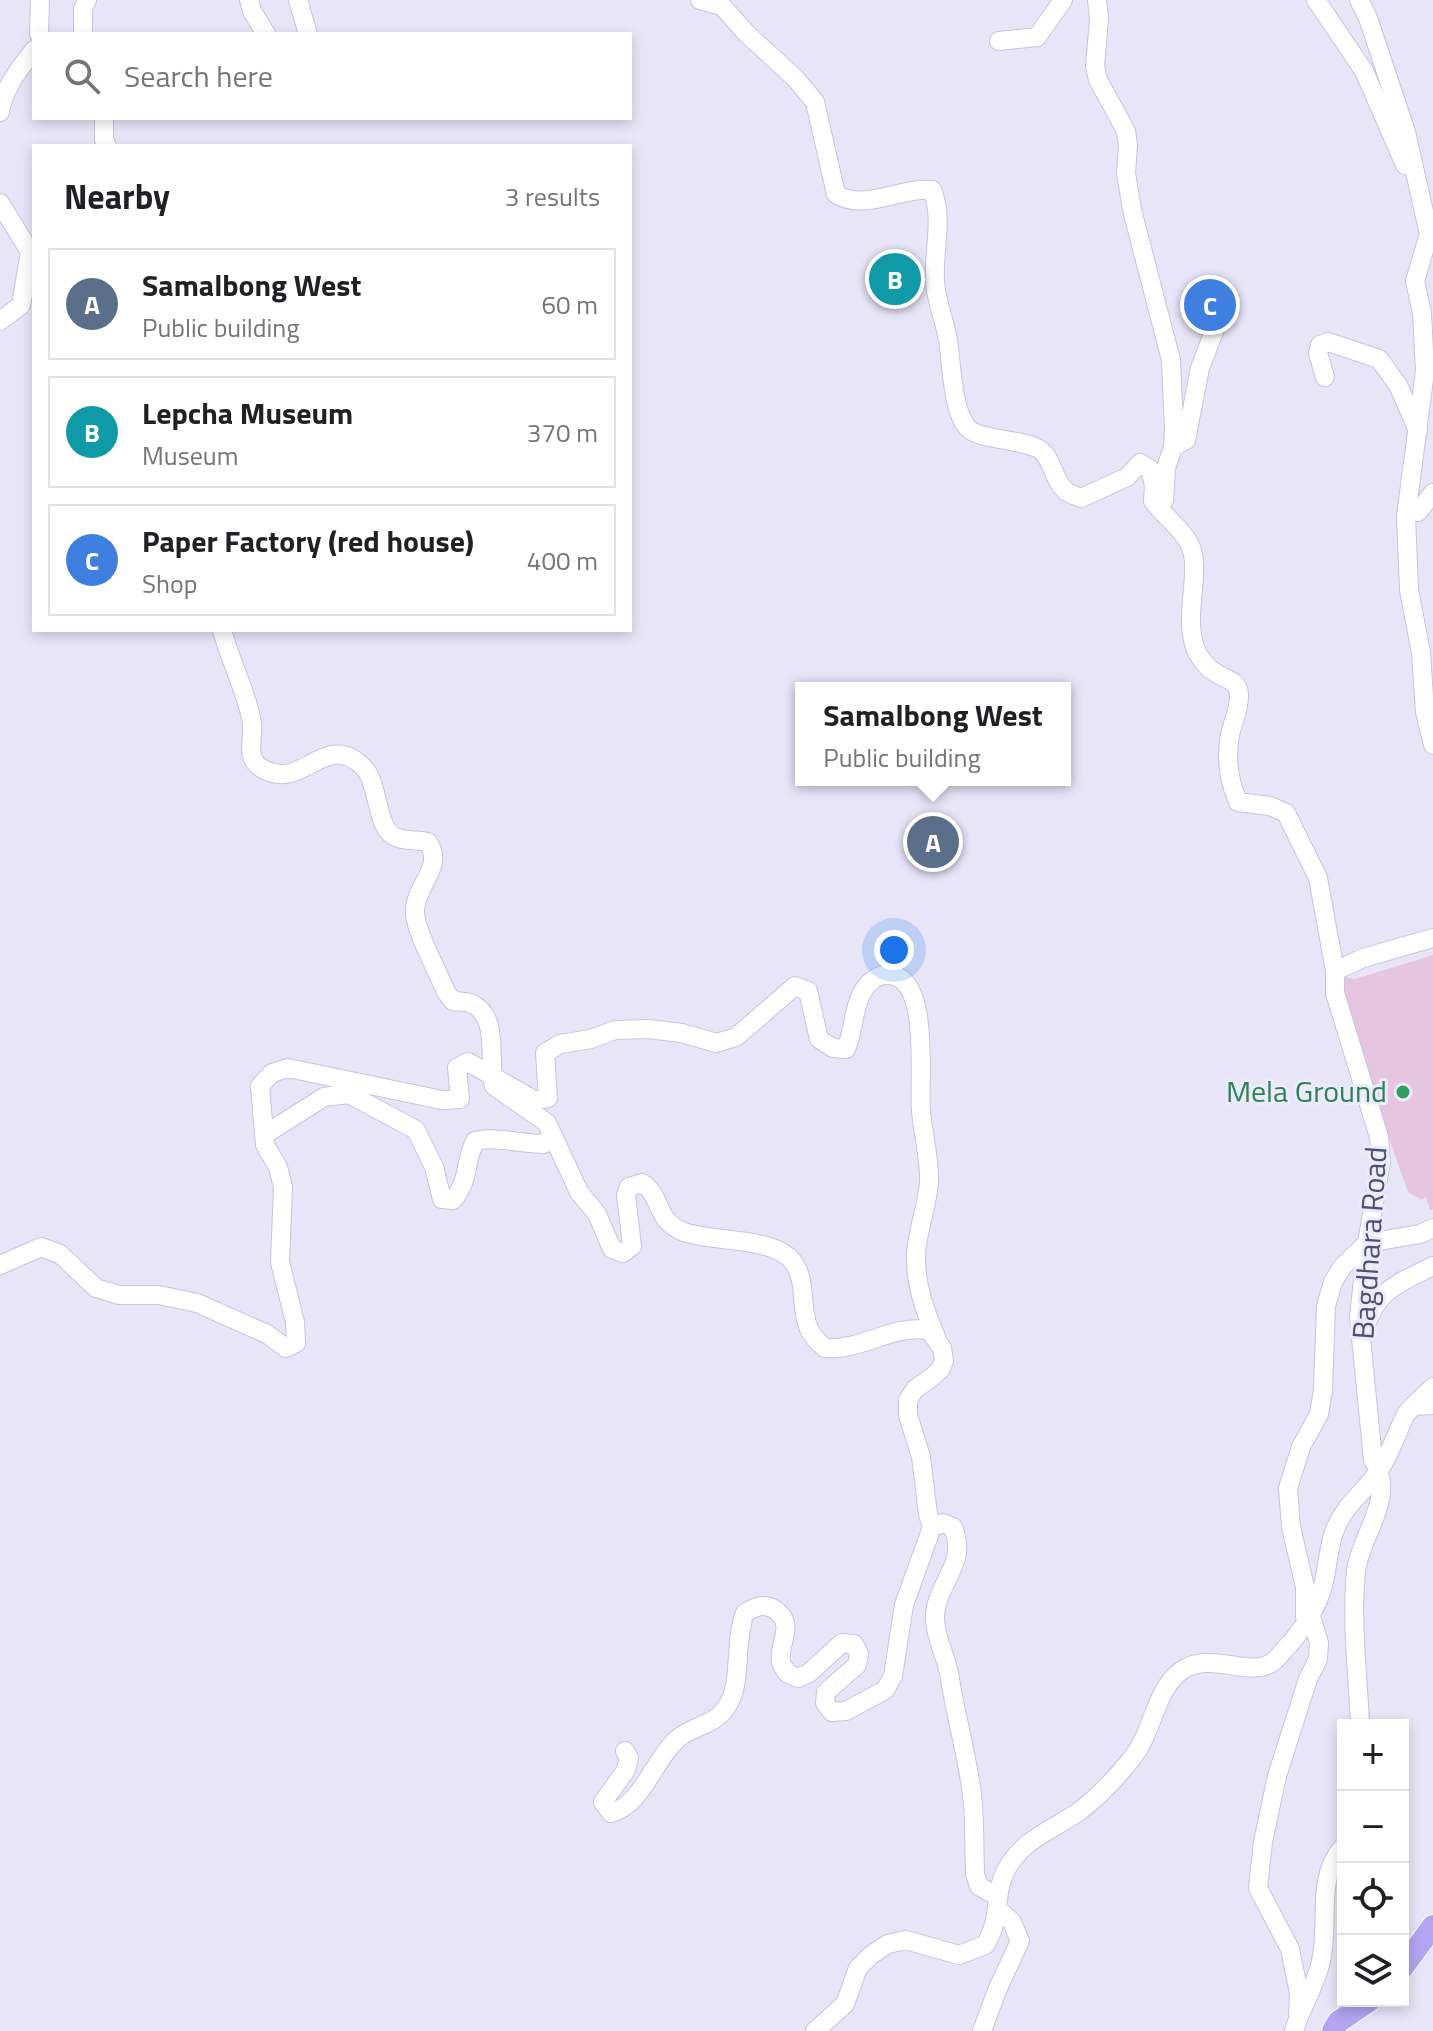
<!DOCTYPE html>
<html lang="en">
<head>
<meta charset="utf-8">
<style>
  :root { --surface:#fff; --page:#f2f2f2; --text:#202124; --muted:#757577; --line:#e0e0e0; --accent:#0f766e }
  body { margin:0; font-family:"Titillium Web",sans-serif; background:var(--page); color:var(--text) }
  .controls { position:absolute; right:24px; bottom:24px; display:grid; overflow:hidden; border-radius:0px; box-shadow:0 4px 12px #0003 }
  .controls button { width:72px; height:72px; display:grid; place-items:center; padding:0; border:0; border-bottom:2px solid var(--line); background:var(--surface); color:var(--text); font:40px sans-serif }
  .you { position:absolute; left:894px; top:950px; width:28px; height:28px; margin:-20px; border:6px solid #fff; border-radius:50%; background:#1a73e8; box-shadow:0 0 0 12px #1a73e833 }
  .badge { display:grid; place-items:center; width:52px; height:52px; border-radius:50%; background:var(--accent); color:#fff; font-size:26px; font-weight:700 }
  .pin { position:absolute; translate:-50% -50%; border:4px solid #fff; box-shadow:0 2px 8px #0006 }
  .popup { position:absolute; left:795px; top:682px; width:276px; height:104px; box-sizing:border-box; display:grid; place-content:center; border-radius:0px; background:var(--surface); filter:drop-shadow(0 2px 6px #0005); font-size:26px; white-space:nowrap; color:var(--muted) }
  .popup b { font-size:30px; color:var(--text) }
  .popup::after { content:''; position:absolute; left:50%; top:100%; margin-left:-16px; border:16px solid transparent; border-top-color:var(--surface) }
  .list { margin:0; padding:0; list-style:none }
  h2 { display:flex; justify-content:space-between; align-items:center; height:104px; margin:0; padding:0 32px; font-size:34px }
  h2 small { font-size:26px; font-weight:400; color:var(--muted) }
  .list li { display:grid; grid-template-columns:52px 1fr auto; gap:24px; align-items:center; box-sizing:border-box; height:112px; margin:0 16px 16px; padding:0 16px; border:2px solid var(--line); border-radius:0px }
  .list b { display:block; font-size:30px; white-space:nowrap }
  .list p { margin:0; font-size:26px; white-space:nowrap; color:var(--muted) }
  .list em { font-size:26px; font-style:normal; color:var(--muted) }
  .icon { flex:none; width:44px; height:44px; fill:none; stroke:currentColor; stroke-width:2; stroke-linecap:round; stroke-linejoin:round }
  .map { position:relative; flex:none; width:1433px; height:2031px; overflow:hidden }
  .search { position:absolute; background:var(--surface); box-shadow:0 4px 12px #0003; left:32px; top:32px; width:600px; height:88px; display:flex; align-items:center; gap:20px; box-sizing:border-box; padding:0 28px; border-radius:0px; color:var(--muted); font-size:30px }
  .panel { position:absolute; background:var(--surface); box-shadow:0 4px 12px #0003; left:32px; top:144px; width:600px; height:488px; border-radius:0px }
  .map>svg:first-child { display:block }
  .green { fill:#e5c5e0 }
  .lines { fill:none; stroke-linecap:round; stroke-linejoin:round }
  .minor-casing { stroke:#c6c4df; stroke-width:20 }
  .major-casing { stroke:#fff; stroke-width:24 }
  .minor { stroke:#fff; stroke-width:18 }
  .major { stroke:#b3a4f1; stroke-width:22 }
  .leisure-dot { fill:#2e9e5b; stroke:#eeeafd; stroke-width:3 }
  .labels { text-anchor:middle; stroke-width:6; stroke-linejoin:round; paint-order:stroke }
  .leisure-label { font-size:30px; fill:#27864d; stroke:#eeeafd; text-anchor:end }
  .street-label { font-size:30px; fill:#4d506f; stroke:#eeeafd }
</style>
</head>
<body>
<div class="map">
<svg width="1433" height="2031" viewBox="0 0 1433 2031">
  <rect width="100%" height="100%" fill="#e8e5f9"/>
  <!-- green -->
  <path class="green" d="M 1433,955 L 1433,1209 L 1430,1210 L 1426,1196 L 1422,1200 L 1408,1192 L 1337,992 L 1339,976 L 1355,979 Z"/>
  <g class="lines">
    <!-- minor casing -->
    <g class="minor-casing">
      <path id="minor" d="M 249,0 L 252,11 L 266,34
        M 298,0 L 308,34
        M 700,0 L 722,6 L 747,34 L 795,78 L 815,102 L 836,194 C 864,212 900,187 932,190 C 944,217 933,251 935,281 C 936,300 943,316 947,335 C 952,358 951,413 969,429 C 980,440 1022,439 1039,449 C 1053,458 1053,480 1065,490 C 1068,494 1077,496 1081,498 L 1127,477 L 1140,463 L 1150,469 L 1154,485 L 1153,501 C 1164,516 1180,527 1189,543 C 1203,568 1183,613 1195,647 C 1197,654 1206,667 1213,671 C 1223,679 1238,679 1239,694 C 1240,711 1230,726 1229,742 C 1226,763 1230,783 1238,802 L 1270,806 L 1286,813 L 1318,878 L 1335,971 L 1335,993 L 1379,1137 L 1381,1162 L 1367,1243 L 1359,1317 L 1373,1460 C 1397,1498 1361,1533 1356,1571 C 1351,1622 1358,1674 1360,1725
        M 1097,0 L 1099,19 L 1095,66 L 1098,80 L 1126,131 L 1128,145 L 1126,173 L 1132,210 L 1171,360 L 1174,430 L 1173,447 L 1166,468 L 1164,500
        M 1316,0 L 1364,71 L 1405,165
        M 1359,0 L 1368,18 L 1406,132 L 1429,234 L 1415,281 L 1422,313 L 1425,371 L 1406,516 L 1409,590 L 1421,653 L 1425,712 L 1433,745
        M 39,34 L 40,0
        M 83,34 L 83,9 L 87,0
        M 999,41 L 1037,37 L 1063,0
        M 0,112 C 4,88 19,69 34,50
        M 104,118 L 104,140 L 107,146
        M 0,203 L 30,252 L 21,305 L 0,321
        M 1325,377 L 1318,353 L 1320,345 L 1328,342 L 1379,359 L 1398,385 L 1418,431
        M 1173,447 L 1186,440 L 1200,368 L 1215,329
        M 1418,512 L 1433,493
        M 222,630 C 229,658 249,698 252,724 C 254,742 244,758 263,769 C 303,792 326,728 364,768 C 380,784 375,832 398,838 C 407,841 418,840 428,842 C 445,867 415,885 415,911 C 414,930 439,973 446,992 L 453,1001 C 459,1002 467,1001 472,1004 C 500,1016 488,1063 494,1086 L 547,1123 L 579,1192 L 597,1214 L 612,1249 L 623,1253 L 632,1246 L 626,1195 L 629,1187 L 642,1183 C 662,1195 655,1222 684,1232 C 715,1243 775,1236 794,1263 C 807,1282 800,1309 809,1329 C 812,1336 819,1343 825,1348 C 862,1351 892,1324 929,1330 L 942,1348 L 944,1361 L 940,1370 L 931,1378 L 915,1389 L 908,1400 L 908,1415 L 921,1457 L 928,1514 L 932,1527 L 904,1605 L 893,1676 L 885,1690 L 846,1711 L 832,1712 L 825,1703 L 826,1692 L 857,1665 L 859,1654 L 854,1644 L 842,1643 L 809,1673 L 798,1678 L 787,1673 C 785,1669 782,1666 781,1662 C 778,1642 797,1624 774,1609 C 763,1603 755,1607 745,1613 C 734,1641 742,1680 729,1703 C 716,1726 697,1724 680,1737 C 655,1756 643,1805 611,1813 L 603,1802 L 626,1770 L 629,1758 L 625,1751
        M 1335,971 L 1363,958 L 1433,938
        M 264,1135 L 324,1097 L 349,1094 L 416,1130 L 434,1167 L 442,1199 L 453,1200 C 470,1180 464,1163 475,1141 C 498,1136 520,1144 544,1144 L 552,1135
        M 0,1265 L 41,1247 L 60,1254 L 96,1288 L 119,1295 L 159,1295 L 197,1303 L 267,1334 L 286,1348 L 296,1343 L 295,1322 L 280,1262 L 283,1187 L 278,1167 L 265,1145 L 260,1086 L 272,1073 L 288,1068 L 442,1100 L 460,1099 L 457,1068 L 468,1062 L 534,1100 L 548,1098 L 545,1053 L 560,1044 L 591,1039 L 615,1030 L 648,1029 L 682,1033 L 716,1043 L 736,1037 L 795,986 L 808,991 L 819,1039 L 833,1048 L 846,1049 C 853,1033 853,1013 860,997 C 865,986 874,975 887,975 C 932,972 918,1084 921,1111 C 923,1135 930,1158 929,1183 C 927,1207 917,1231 916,1255 C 915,1284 925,1311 936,1337
        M 1365,1328 C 1377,1289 1399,1283 1433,1266
        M 1413,1406 L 1433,1387
        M 932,1527 L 943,1523 L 953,1527 C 969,1566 934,1584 935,1619 C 935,1639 948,1659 950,1679 C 956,1717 967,1755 972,1794 C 975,1820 974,1847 975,1874 L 979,1886 L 998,1897
        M 1305,1617 L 1305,1587 L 1291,1527 L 1288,1488 L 1301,1447 L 1319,1414 L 1323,1390 L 1326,1306 L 1333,1282 L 1342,1267 L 1367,1243 L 1420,1234 L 1433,1228
        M 1298,2018 L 1299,1993 L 1290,1949 L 1258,1888 L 1263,1842 L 1277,1776 L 1308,1679 L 1318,1659 L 1319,1643 L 1310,1613
        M 815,2031 L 845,2004 L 858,1968 L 871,1955 L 888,1944 L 906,1940 L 959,1955 L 985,1945 C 1002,1919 993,1895 1006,1870 C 1024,1837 1054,1830 1081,1810 C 1099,1796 1118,1776 1132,1758 C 1151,1735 1154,1699 1174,1677 C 1204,1645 1246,1680 1273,1662 C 1277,1659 1282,1652 1286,1648 C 1301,1632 1317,1608 1323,1586 C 1328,1567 1328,1545 1336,1527 C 1346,1503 1367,1490 1380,1469 C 1391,1452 1397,1432 1406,1414 L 1413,1406 L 1433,1405
        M 982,2031 L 998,1988 L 1020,1941 L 1012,1922 L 998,1909
        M 1294,2031 C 1301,2007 1316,1985 1321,1961 C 1330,1923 1315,1878 1343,1847"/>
    </g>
    <!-- major casing -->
    <g class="major-casing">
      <path id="major" d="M 1403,1967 L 1433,1926
        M 1333,2031 L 1338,2022 L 1369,2001"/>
    </g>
    <!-- minor -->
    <use href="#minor" class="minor"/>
    <!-- major -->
    <use href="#major" class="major"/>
  </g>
  <!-- markers -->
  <circle class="leisure-dot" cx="1403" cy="1092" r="8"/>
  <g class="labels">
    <!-- leisure labels -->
    <g class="leisure-label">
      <text x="1387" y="1102">Mela Ground</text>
    </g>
    <!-- street labels -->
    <g class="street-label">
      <text transform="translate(1370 1243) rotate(-86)" y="10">Bagdhara Road</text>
    </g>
  </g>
</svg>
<div class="controls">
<button>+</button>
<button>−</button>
<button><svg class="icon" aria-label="locate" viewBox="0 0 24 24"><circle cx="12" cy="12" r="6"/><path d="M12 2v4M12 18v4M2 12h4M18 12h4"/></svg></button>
<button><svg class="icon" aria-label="layers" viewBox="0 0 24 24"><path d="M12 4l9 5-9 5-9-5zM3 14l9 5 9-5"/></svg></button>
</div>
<div class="you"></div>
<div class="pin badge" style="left:933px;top:842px;background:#5c6f8a">A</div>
<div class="popup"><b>Samalbong West</b>Public building</div>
<div class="pin badge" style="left:895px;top:279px;background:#0f9aa8">B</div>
<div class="pin badge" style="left:1210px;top:305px;background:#3f7fe0">C</div>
<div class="search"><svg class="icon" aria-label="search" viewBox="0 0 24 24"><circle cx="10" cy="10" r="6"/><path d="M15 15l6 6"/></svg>Search here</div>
<section class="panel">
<h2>Nearby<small>3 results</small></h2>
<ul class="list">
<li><span class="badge" style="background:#5c6f8a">A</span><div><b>Samalbong West</b><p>Public building</p></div><em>60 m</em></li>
<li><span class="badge" style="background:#0f9aa8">B</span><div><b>Lepcha Museum</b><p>Museum</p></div><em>370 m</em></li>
<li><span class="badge" style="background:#3f7fe0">C</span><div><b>Paper Factory (red house)</b><p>Shop</p></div><em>400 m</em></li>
</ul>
</section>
</div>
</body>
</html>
